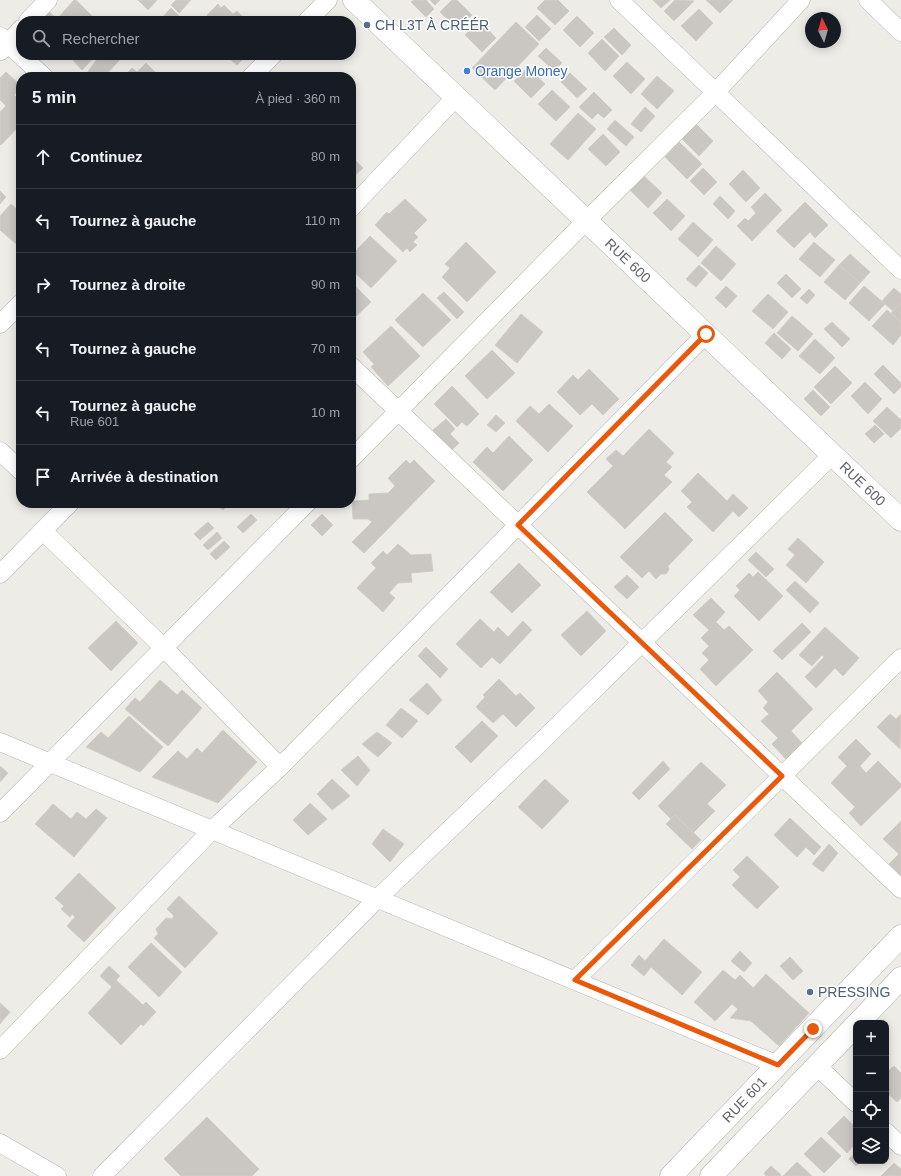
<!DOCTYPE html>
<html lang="fr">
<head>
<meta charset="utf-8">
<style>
  :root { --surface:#171b24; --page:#20242c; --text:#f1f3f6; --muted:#9ea1a6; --line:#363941 }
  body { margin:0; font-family:Helvetica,sans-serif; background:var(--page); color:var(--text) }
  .controls { position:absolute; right:12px; bottom:12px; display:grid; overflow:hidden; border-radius:8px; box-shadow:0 2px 10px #0003 }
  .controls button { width:36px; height:36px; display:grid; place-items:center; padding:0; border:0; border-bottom:1px solid var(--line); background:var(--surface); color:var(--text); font:20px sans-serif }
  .compass { position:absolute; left:805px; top:12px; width:36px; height:36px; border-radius:50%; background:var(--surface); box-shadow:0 2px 10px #0003; rotate:355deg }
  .stop { position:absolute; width:12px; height:12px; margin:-9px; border:3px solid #ea580c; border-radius:50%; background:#fff }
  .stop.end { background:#ea580c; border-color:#fff; box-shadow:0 1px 4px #0008 }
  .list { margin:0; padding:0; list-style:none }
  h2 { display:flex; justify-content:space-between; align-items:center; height:52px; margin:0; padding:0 16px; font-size:17px }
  h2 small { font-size:13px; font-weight:400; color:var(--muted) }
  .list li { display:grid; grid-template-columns:26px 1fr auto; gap:12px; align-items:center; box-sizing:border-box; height:64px; padding:0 16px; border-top:1px solid var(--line) }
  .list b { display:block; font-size:15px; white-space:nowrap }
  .list p { margin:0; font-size:13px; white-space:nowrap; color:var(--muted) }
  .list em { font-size:13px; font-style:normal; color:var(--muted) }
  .icon { flex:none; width:22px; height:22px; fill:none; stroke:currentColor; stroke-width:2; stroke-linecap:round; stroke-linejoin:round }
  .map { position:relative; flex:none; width:901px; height:1176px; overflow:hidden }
  .search { position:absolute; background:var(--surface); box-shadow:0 2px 10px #0003; left:16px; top:16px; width:340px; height:44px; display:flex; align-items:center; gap:10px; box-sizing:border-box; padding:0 14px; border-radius:16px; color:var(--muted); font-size:15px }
  .panel { position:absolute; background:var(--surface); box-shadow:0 2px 10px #0003; left:16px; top:72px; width:340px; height:436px; border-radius:16px }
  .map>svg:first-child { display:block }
  .building { fill:#cac7c2; stroke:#d2cdc5 }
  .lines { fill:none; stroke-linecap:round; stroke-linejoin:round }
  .street-casing { stroke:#b3b6b9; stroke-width:19 }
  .secondary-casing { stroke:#b2b5b9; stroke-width:23 }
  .street { stroke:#fff; stroke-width:18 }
  .secondary { stroke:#fff; stroke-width:22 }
  .route { stroke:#ea580c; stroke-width:5 }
  .service-dot { fill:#5c6f8a; stroke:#fff; stroke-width:1.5 }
  .shop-dot { fill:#3f7fe0; stroke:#fff; stroke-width:1.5 }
  .labels { text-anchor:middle; stroke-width:3; stroke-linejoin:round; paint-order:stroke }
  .service-label { font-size:14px; fill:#4e5e75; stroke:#fff; text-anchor:start }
  .shop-label { font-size:14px; fill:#366cbe; stroke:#fff; text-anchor:start }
  .street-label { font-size:14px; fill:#5d6164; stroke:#fff }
</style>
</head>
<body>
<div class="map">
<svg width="901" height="1176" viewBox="0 0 901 1176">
  <rect width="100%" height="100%" fill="#eeece6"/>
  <!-- building -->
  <path class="building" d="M 74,0 L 76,0 L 97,21 L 40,21 L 48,11 L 57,19 Z
    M 138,0 L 157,0 L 148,10 Z
    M 176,0 L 191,0 L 179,13 L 171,5 Z
    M 414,0 L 426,0 L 434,9 L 426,17 L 411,2 Z
    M 430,0 L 440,0 L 435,5 Z
    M 452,0 L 457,0 L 472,15 L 458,29 L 440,12 Z
    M 545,0 L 558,0 L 569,11 L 555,25 L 537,8 Z
    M 653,0 L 670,0 L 661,8 Z
    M 675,0 L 694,1 L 674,21 L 664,11 Z
    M 706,0 L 733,0 L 720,13 Z
    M 218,4 L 221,8 L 224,5 L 233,14 L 237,11 L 247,21 L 208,21 L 211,18 L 207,15 Z
    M 171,8 L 181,18 L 178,21 L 159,21 Z
    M 699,9 L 713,23 L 696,41 L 681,26 Z
    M 537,15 L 551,29 L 539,41 L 525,27 Z
    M 577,16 L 594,33 L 580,47 L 563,30 Z
    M 479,20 L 496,38 L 482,52 L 465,35 Z
    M 516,22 L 539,44 L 495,90 L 472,68 Z
    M 614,28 L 631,45 L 622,55 L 604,37 Z
    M 602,39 L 619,56 L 605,71 L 588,53 Z
    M 546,48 L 562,63 L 554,71 L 538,56 Z
    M 68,55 L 96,55 L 82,70 Z
    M 100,55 L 124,55 L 104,77 L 84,77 Z
    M 225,55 L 247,55 L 237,65 Z
    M 627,62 L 645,79 L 631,94 L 613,76 Z
    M 146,63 L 160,77 L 120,77 L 122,74 L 124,76 L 132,68 L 137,72 Z
    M 528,67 L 545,84 L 531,98 L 514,81 Z
    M 6,72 L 21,86 L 21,88 L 14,95 L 21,101 L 21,124 L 1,145 L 0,144 L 0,112 L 6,106 L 0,100 L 0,78 Z
    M 570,73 L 587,89 L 577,98 L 561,82 Z
    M 657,76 L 674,91 L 657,109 L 641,94 Z
    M 552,90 L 570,107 L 556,121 L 538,104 Z
    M 594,92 L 612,110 L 604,118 L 598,113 L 592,119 L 579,107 Z
    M 645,107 L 655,116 L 641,132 L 631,124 Z
    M 578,113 L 596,129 L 568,160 L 550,144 Z
    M 615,120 L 634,137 L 626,146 L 607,129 Z
    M 696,124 L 713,141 L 699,156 L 681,138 Z
    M 603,134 L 620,152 L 606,166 L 588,149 Z
    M 679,142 L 702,164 L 687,179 L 665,157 Z
    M 351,156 L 363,168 L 351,179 Z
    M 703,168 L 717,182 L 704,195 L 690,181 Z
    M 743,170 L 760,188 L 746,202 L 729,184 Z
    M 644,176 L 662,193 L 648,208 L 630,190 Z
    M 0,191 L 6,197 L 0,204 Z
    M 765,193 L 782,210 L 752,241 L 737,226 L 745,218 L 748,221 L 756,213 L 751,207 Z
    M 720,196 L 735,211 L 728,219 L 713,204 Z
    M 405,199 L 427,220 L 414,233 L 418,237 L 413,242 L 417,245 L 410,252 L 407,248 L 403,252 L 375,225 L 387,212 L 389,214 Z
    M 667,199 L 685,216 L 671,231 L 653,213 Z
    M 805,202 L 828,225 L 815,238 L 810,232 L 794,248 L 776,231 Z
    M 11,204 L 21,213 L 21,248 L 0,230 L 0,216 Z
    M 693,222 L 713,240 L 698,257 L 678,239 Z
    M 370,236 L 397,261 L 371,288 L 351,269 L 351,256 Z
    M 466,242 L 496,272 L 467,302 L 442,277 L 450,268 L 445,264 Z
    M 814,242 L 835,260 L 820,277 L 799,259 Z
    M 716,246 L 736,264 L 721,281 L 701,263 Z
    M 850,254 L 870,272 L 860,283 L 839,265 Z
    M 699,265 L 708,273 L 696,287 L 686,279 Z
    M 839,265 L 860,283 L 845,300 L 824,282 Z
    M 786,274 L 801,289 L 792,298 L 777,283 Z
    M 351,282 L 371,302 L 351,321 Z
    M 726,286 L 737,296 L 726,308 L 715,298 Z
    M 864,286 L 885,304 L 869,321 L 849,303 Z
    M 894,288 L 901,294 L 901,302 L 893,311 L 882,301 Z
    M 809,289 L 815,295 L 807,304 L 800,298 Z
    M 444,292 L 464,312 L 457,319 L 437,298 Z
    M 423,293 L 451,320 L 423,347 L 395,320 Z
    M 768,294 L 788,312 L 773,329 L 752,311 Z
    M 901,302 L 901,322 L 891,313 Z
    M 887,310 L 901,322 L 901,335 L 893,345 L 872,326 Z
    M 521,314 L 543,332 L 517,363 L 495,345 Z
    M 792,316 L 813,334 L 798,351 L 777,333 Z
    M 832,322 L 850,339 L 842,347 L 824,329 Z
    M 391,326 L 420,356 L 388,386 L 371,367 L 374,364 L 363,352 Z
    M 774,333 L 791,349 L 782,359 L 765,343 Z
    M 815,339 L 835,358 L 820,374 L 799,356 Z
    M 492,350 L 515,373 L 487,399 L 465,376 Z
    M 883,365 L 901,383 L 901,387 L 894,394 L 874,374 Z
    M 835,366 L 852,383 L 831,404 L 814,387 Z
    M 589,369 L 619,399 L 603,415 L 592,404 L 580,415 L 557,392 L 573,375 L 578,380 Z
    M 865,382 L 882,399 L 868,414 L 851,396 Z
    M 452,386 L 479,414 L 467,426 L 462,422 L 457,427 L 434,404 Z
    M 813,390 L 830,407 L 821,416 L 804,399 Z
    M 549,404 L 573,426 L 548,452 L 516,421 L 530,406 L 539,414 Z
    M 887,407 L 901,420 L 901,428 L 891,438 L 873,421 Z
    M 496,415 L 505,423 L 496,432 L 487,425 Z
    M 446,419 L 455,429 L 450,434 L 459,443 L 452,450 L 433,430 Z
    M 875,425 L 884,434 L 874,443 L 865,434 Z
    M 649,429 L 674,453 L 666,462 L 672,467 L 664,475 L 672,482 L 625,529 L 587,492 L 613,466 L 606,459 L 616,450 L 623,456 Z
    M 509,436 L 533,460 L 503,491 L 473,462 L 487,447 L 493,453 Z
    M 406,460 L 410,464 L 414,460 L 435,481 L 364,553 L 352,542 L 372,522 L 368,519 L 353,519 L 352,501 L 369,500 L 369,494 L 388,493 L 395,486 L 388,478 Z
    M 698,473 L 727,501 L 733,494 L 748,508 L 739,517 L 733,511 L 713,532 L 687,507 L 692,502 L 681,491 Z
    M 215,503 L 230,503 L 223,510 Z
    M 665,512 L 693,540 L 668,566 L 669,569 L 667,573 L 665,574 L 661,574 L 656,579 L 649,571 L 642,578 L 620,557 Z
    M 251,514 L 257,520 L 243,533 L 237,527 Z
    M 322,514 L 333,525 L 322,536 L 311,525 Z
    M 208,522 L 214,528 L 200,540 L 194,534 Z
    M 217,532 L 222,538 L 208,550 L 203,545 Z
    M 798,538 L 824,562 L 806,583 L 786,565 L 795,555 L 788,549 Z
    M 224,541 L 230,547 L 216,560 L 210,554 Z
    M 398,544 L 411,555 L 431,554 L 433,571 L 411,573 L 412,582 L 398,583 L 389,593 L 395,598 L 383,612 L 357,588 L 376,568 L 371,563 L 383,551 L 387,555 Z
    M 756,552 L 774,569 L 766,577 L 748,560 Z
    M 519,563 L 541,585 L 512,613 L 490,592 Z
    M 758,572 L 783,596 L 759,621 L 734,596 L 740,590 L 736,586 L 749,573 L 753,577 Z
    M 627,575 L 639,587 L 627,599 L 614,587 Z
    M 795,581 L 819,603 L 810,613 L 786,590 Z
    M 711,598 L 725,612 L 716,622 L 724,630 L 729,626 L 753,650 L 716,686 L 700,669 L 709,660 L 702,653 L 709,646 L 701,638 L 709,630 L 693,615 Z
    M 587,611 L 606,631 L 581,656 L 561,635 Z
    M 480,619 L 494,632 L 498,627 L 508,637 L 523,621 L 532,630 L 500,664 L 492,657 L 481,668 L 456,644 Z
    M 116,621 L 138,643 L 111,671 L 88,648 Z
    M 802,623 L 811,632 L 782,660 L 773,651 Z
    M 825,627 L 859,658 L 843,676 L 835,668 L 816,688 L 805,677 L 824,657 L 822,655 L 812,666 L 799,655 Z
    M 426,647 L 448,669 L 440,678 L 418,656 Z
    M 777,672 L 813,709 L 791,731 L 802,743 L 786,759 L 772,744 L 778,738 L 761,721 L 769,714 L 763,708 L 768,702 L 758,691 Z
    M 499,679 L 516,696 L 520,693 L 535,708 L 516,727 L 503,714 L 493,723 L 476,707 L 485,697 L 483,695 Z
    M 160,680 L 177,695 L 182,690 L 202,708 L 168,746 L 125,709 L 135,698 L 140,702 Z
    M 427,683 L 442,700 L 428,715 L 409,700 Z
    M 401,708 L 418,721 L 402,738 L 386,725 Z
    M 890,714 L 896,719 L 901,714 L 900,749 L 877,727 Z
    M 129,716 L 163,747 L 140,772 L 86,747 L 101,732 L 108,738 Z
    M 482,721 L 498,736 L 471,763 L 455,747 Z
    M 223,730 L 257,762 L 218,803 L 152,777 L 178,751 L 187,759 L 197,748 L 202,753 Z
    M 377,732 L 392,743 L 378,757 L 362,744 Z
    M 856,739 L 871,754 L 860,766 L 866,773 L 878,761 L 901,784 L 901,787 L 861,826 L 849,813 L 855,807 L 831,783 L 847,766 L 838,757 Z
    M 358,756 L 370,770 L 357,786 L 341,770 Z
    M 663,761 L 670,769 L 639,800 L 632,793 Z
    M 701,762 L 726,785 L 707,804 L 715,811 L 693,833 L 675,815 L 671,819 L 658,806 Z
    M 0,766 L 8,773 L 0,782 Z
    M 332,779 L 350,796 L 332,810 L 317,794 Z
    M 545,779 L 569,801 L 542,829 L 518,807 Z
    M 310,803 L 327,819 L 308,835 L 293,820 Z
    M 53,804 L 71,819 L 77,812 L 86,819 L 96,809 L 107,818 L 74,857 L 35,824 Z
    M 675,815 L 701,840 L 692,849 L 666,824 Z
    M 790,818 L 821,847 L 814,855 L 806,847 L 797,857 L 774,835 Z
    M 901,821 L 901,876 L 889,864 L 899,854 L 883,839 Z
    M 383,829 L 404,844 L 390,862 L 372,844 Z
    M 829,844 L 838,853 L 823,872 L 812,864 Z
    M 747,856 L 779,887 L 757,909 L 732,885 L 740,877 L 733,870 Z
    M 79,873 L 116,908 L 84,942 L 67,926 L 75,917 L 72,914 L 70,917 L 61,909 L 64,906 L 55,898 Z
    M 179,896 L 218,933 L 185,968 L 154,938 L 158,934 L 156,929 L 166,918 L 172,919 L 174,916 L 167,909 Z
    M 664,939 L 702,972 L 682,995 L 651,967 L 644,976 L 631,965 L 639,955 L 645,961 Z
    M 151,943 L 182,972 L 159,997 L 128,967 Z
    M 740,951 L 752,963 L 744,972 L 731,961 Z
    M 790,957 L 803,971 L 793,980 L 780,966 Z
    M 109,966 L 120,976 L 116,980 L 143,1005 L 146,1002 L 156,1012 L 143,1026 L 141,1024 L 121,1045 L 88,1013 L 112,987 L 100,976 Z
    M 723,970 L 735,980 L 740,975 L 753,988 L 766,974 L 809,1013 L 779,1046 L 751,1021 L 730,1018 L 738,1009 L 732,1004 L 715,1021 L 694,1002 Z
    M 0,1003 L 10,1012 L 0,1024 Z
    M 894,1066 L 901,1073 L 901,1098 L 897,1102 L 886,1092 L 886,1073 Z
    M 844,1116 L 856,1128 L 856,1143 L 847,1153 L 827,1133 Z
    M 207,1117 L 259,1169 L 252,1176 L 181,1176 L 164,1159 Z
    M 821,1137 L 841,1156 L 824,1173 L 804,1154 Z
    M 856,1152 L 856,1161 L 861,1161 L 856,1166 L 849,1159 Z
    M 797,1162 L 812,1176 L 783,1176 Z
    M 894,1163 L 901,1169 L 901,1176 L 881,1176 Z
    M 771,1166 L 781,1175 L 780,1176 L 766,1176 L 764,1173 Z"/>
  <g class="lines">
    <!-- street casing -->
    <g class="street-casing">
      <path id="street" d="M 619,0 L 901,270
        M 868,0 L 901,32
        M 28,21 L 48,0
        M 307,21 L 328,0
        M 0,36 L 44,77
        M 1,51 L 21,29
        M 251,77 L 273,55
        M 351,208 L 456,97
        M 0,324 L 21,303
        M 351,366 L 901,889
        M 0,451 L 21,471
        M 351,459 L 586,221 L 715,93 L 801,0
        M 43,531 L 164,648 L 280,767
        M 0,574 L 70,503
        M 0,742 L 778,1065
        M 0,813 L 307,503
        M 575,980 L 782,776 L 901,658
        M 0,1050 L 212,830 L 280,767 L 706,334
        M 817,1066 L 856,1103
        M 886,1132 L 901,1146
        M 0,1143 L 57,1176
        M 102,1176 L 378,898 L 539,744 L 832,455"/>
    </g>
    <!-- secondary casing -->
    <g class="secondary-casing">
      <g id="secondary">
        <path id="s1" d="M 354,0 L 901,520"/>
        <path d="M 858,1023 L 901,978"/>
        <path id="s2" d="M 671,1176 L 901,936"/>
        <path d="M 711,1176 L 856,1025"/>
      </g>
    </g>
    <!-- street -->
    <use href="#street" class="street"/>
    <!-- secondary -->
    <use href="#secondary" class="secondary"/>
  </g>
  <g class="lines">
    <!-- route -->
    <path class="route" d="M 706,334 L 518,525 L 782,776 L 575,980 L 778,1065 L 813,1029"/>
  </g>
  <!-- markers -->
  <g class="service-dot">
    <circle cx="367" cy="25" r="4"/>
    <circle cx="810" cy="992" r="4"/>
  </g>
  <circle class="shop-dot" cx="467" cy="71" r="4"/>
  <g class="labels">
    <!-- service labels -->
    <g class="service-label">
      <text x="375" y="30">CH L3T À CRÉÉR</text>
      <text x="818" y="997">PRESSING</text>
    </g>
    <!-- shop labels -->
    <g class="shop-label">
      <text x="475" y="76">Orange Money</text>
    </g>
    <!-- street labels -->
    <g class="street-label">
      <text dy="5" stroke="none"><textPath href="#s1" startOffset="378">RUE 600</textPath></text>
      <text dy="5" stroke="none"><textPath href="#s1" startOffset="702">RUE 600</textPath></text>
      <text dy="5" stroke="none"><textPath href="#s2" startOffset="106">RUE 601</textPath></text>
    </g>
  </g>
</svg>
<div class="controls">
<button>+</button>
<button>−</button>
<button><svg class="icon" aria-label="locate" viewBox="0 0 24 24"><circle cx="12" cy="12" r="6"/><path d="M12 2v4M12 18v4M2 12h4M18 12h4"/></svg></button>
<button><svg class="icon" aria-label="layers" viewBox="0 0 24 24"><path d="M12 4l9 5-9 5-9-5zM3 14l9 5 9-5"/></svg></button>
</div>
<svg class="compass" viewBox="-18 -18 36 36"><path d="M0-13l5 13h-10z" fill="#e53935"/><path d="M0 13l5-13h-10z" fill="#9ea1a6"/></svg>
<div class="stop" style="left:706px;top:334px"></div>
<div class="stop end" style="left:813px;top:1029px"></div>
<div class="search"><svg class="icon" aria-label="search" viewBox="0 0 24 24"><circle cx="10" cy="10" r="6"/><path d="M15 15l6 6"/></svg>Rechercher</div>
<section class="panel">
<h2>5 min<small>À pied · 360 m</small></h2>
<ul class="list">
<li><svg class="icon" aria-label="ahead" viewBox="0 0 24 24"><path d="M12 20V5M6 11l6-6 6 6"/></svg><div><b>Continuez</b></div><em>80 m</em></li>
<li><svg class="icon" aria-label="left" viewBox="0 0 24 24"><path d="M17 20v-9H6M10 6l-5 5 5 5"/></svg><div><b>Tournez à gauche</b></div><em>110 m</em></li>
<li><svg class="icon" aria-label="right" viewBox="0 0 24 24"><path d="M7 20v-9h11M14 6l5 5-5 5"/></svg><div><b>Tournez à droite</b></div><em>90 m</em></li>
<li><svg class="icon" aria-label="left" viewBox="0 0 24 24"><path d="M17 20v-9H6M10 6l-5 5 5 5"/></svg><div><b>Tournez à gauche</b></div><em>70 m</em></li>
<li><svg class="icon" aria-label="left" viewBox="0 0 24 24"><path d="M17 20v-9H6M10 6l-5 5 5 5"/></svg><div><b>Tournez à gauche</b><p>Rue 601</p></div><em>10 m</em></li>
<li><svg class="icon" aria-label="arrive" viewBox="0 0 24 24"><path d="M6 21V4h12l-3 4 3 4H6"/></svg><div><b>Arrivée à destination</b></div></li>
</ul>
</section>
</div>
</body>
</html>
